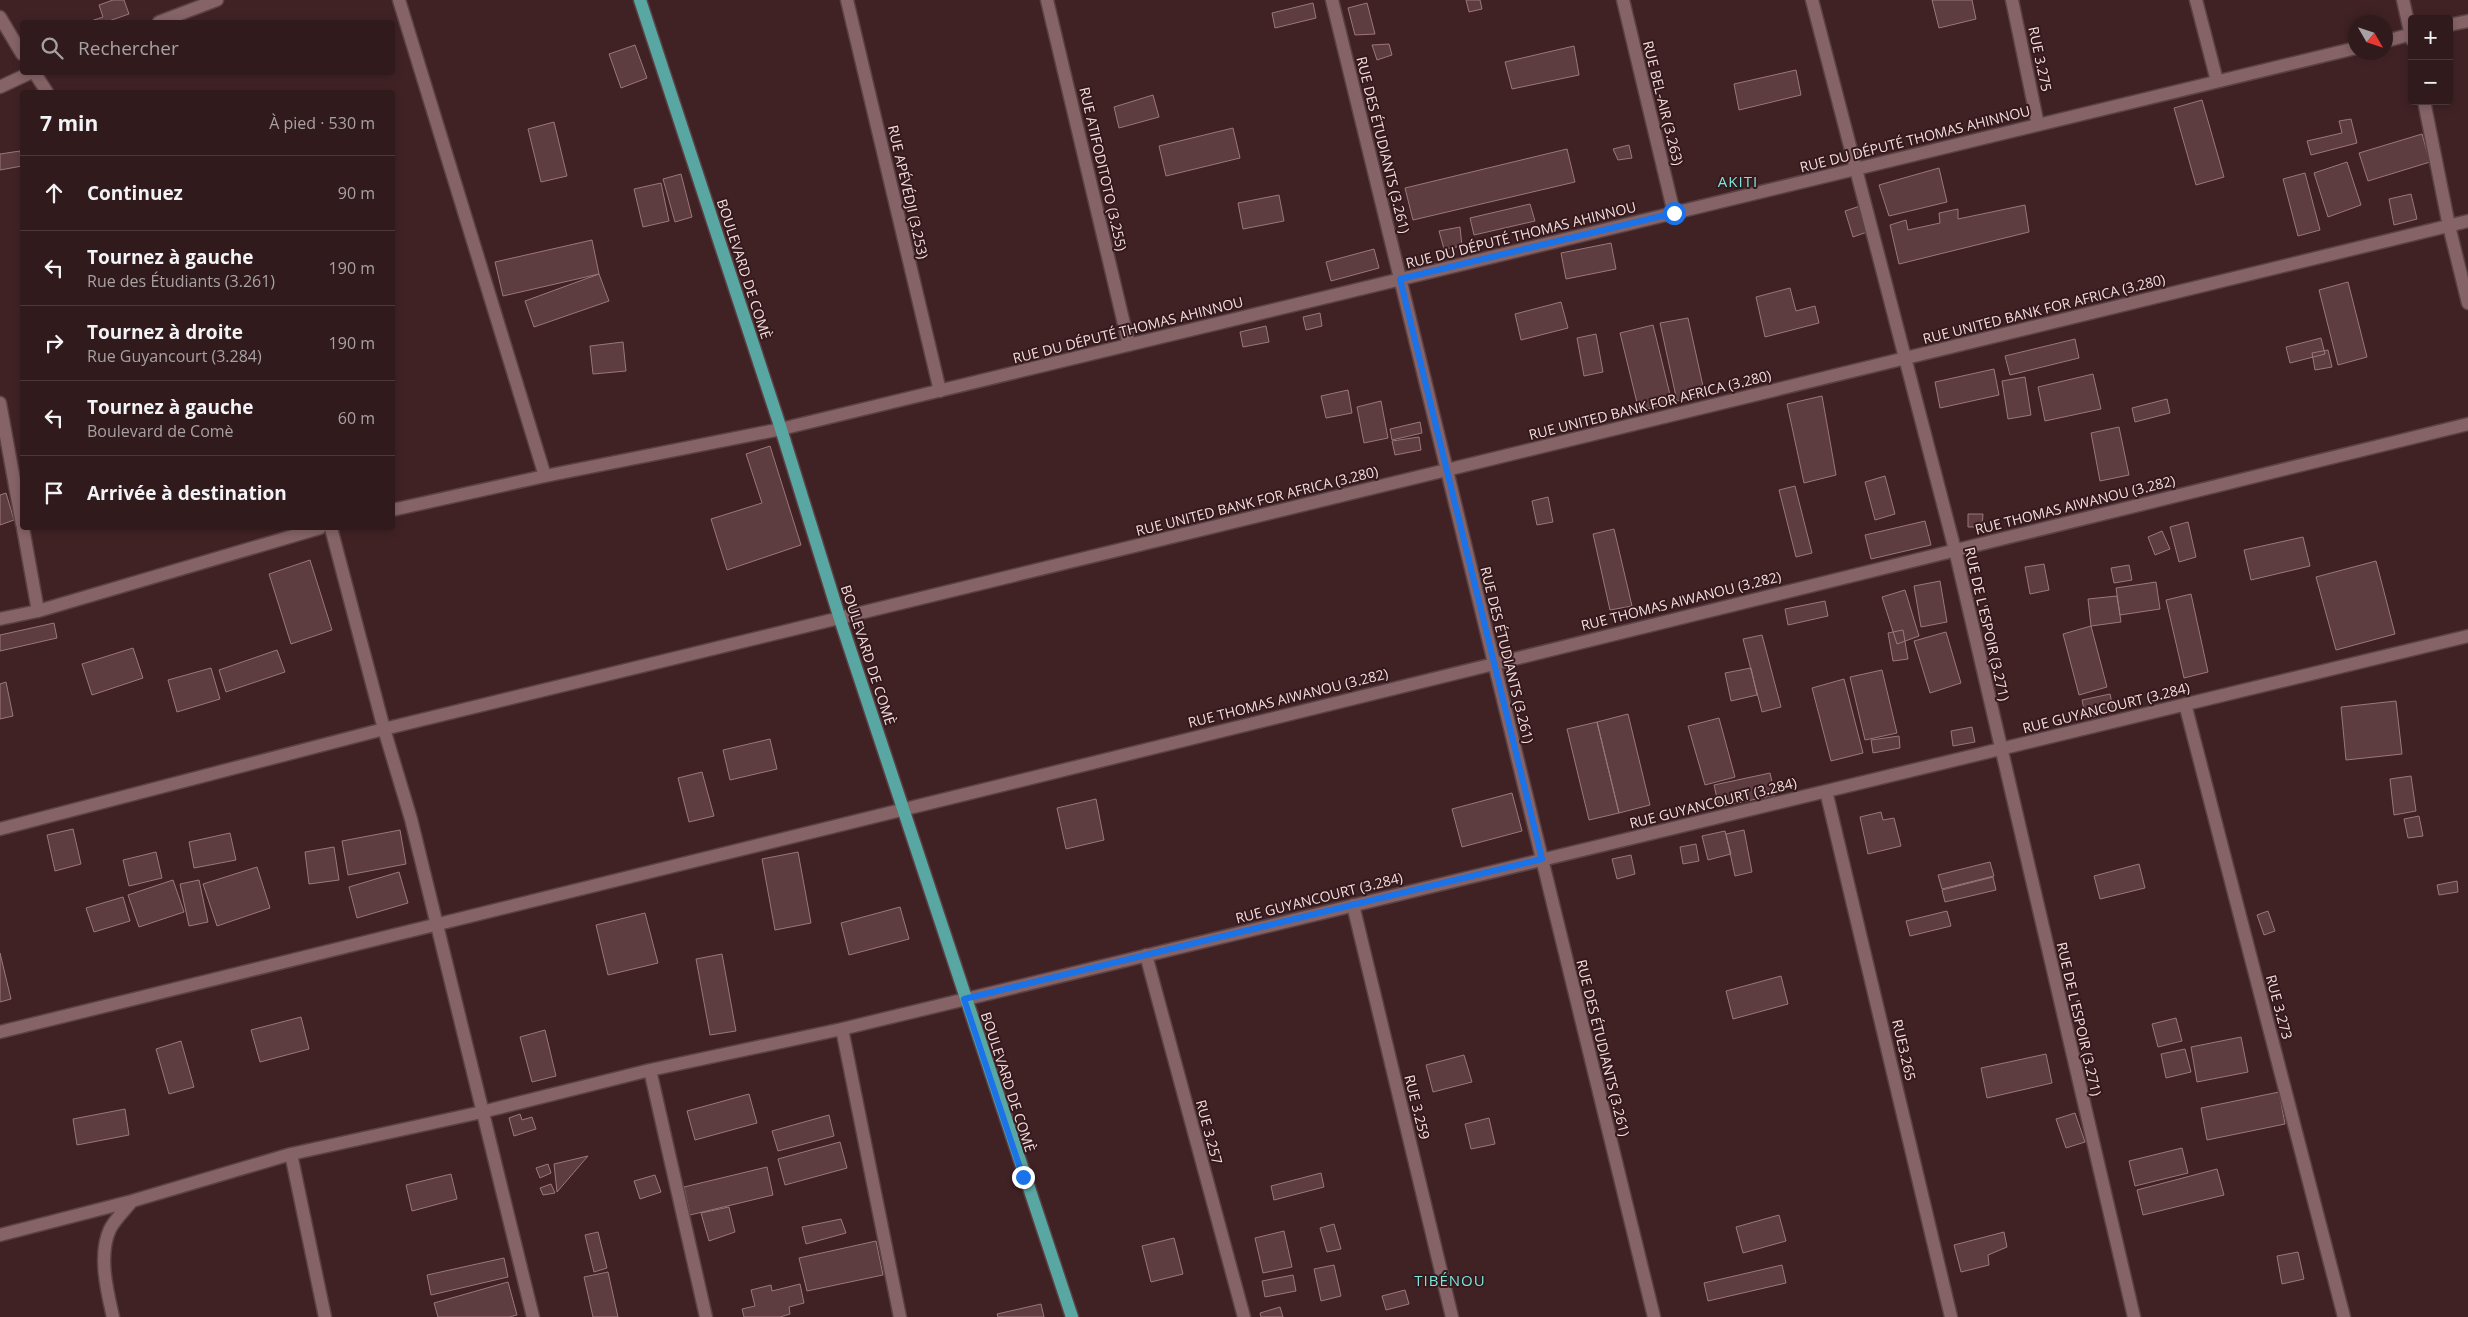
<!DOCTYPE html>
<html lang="fr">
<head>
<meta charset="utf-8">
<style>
  :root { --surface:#301a1c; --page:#382325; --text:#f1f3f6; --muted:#a8a1a3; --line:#4b383b }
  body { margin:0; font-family:"Open Sans",sans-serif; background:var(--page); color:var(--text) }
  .controls { position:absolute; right:15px; top:15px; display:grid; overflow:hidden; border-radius:5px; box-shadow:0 2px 8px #0003 }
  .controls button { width:45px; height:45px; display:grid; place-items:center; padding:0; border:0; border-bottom:1px solid var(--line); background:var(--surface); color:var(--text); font:25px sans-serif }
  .compass { position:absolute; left:2348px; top:15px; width:45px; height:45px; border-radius:50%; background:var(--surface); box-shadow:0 2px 8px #0003; rotate:129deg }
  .stop { position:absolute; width:15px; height:15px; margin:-11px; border:4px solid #1a73e8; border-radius:50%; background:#fff }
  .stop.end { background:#1a73e8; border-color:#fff; box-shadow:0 1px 5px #0008 }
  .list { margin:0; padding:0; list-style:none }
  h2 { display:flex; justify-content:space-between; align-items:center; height:65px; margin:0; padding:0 20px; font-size:21px }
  h2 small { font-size:16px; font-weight:400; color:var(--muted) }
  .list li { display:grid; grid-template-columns:32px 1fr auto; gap:15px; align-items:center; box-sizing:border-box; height:75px; padding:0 20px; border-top:1px solid var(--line) }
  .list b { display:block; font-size:19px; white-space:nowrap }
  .list p { margin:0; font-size:16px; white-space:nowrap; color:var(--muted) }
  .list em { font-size:16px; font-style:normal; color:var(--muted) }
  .icon { flex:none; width:28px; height:28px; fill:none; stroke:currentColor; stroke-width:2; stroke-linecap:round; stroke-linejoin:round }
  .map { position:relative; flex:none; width:2468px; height:1317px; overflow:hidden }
  .search { position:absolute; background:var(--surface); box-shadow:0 2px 8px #0003; left:20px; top:20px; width:375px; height:55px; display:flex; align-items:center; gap:12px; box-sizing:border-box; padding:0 18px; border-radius:5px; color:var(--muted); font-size:19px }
  .panel { position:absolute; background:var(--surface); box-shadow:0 2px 8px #0003; left:20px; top:90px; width:375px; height:440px; border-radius:5px }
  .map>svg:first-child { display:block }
  .building { fill:#5d3d40; stroke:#9b7779 }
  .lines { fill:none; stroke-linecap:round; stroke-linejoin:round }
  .street-casing { stroke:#5a4244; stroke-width:15 }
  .primary-casing { stroke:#5a4244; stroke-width:15 }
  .street { stroke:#866366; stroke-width:12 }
  .primary { stroke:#58a7a3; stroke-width:12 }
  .route { stroke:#1a73e8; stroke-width:6 }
  .labels { text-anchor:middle; stroke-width:4; stroke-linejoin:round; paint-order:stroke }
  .street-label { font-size:14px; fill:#f2ddde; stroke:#35191c }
  .neighbourhood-label { font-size:15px; letter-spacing:1px; fill:#7be6de; stroke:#35191c }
</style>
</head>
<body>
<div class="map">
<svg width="2468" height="1317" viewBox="0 0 2468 1317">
  <rect width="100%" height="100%" fill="#402225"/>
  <!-- building -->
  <path class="building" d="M 113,0 L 124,0 L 129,14 L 106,22 L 88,22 L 103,17 L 99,5 Z
    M 1466,0 L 1480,0 L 1482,9 L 1469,12 Z
    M 1932,0 L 1972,0 L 1976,19 L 1939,28 Z
    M 1313,3 L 1316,18 L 1275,28 L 1272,13 Z
    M 1367,3 L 1375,34 L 1355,35 L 1348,8 Z
    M 1389,44 L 1392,55 L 1377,60 L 1372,45 Z
    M 635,45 L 647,78 L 621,88 L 609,54 Z
    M 1574,46 L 1579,75 L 1512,89 L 1505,62 Z
    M 1796,70 L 1801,95 L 1739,110 L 1734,84 Z
    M 1153,95 L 1159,117 L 1119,128 L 1114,107 Z
    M 2202,100 L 2224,177 L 2196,185 L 2174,108 Z
    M 2351,119 L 2357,143 L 2311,155 L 2307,141 L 2342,133 L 2339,121 Z
    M 554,122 L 567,176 L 541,182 L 528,129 Z
    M 1233,128 L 1240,158 L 1166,176 L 1159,146 Z
    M 2422,134 L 2430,162 L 2368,181 L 2359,153 Z
    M 1629,145 L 1632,158 L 1618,160 L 1613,149 Z
    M 1567,149 L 1575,182 L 1413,220 L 1405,188 Z
    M 20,151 L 22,166 L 0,170 L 0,154 Z
    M 2347,162 L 2361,205 L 2328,217 L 2314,173 Z
    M 1939,168 L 1947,202 L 1889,216 L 1879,185 Z
    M 2305,173 L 2320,230 L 2298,236 L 2283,179 Z
    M 681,174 L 692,217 L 675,222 L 663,179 Z
    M 661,183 L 669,221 L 643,227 L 634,189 Z
    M 2411,194 L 2417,219 L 2394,225 L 2389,199 Z
    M 1279,195 L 1284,221 L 1243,229 L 1238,203 Z
    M 1530,204 L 1535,221 L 1474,235 L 1470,218 Z
    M 2025,205 L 2029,232 L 1899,264 L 1890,225 L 1906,220 L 1908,230 L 1940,223 L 1939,213 L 1958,209 L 1958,219 Z
    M 1860,206 L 1867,232 L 1853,237 L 1845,211 Z
    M 1460,227 L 1462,246 L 1444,249 L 1439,231 Z
    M 592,240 L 599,274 L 503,296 L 495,262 Z
    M 1611,243 L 1616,269 L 1566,279 L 1561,253 Z
    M 1374,249 L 1379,268 L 1331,281 L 1326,262 Z
    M 599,274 L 609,301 L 534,327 L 525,301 Z
    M 2348,282 L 2367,357 L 2338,365 L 2319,290 Z
    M 1790,288 L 1796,311 L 1815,306 L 1819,323 L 1765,337 L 1756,297 Z
    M 1561,302 L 1568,328 L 1521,340 L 1515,314 Z
    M 1320,313 L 1322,326 L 1306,330 L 1303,317 Z
    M 1688,318 L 1705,395 L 1677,401 L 1660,323 Z
    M 1653,325 L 1672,403 L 1639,411 L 1620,333 Z
    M 1266,326 L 1269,342 L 1243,347 L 1240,332 Z
    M 1596,334 L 1603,372 L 1584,376 L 1577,338 Z
    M 2321,338 L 2325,354 L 2290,363 L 2286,347 Z
    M 2075,339 L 2079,358 L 2010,375 L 2005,356 Z
    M 623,342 L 626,371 L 593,374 L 590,346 Z
    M 2328,350 L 2332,367 L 2315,370 L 2312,353 Z
    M 1994,369 L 1999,395 L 1940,408 L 1935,382 Z
    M 2093,374 L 2101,409 L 2045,421 L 2038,387 Z
    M 2025,377 L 2031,415 L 2008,419 L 2002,381 Z
    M 1348,390 L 1352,413 L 1326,418 L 1321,396 Z
    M 1822,396 L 1836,475 L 1804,483 L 1787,404 Z
    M 2167,399 L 2170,413 L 2135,422 L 2132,408 Z
    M 1381,401 L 1388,438 L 1364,443 L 1357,407 Z
    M 1420,422 L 1422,433 L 1392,440 L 1390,429 Z
    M 2119,427 L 2129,475 L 2100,481 L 2091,433 Z
    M 1419,437 L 1421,450 L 1395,455 L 1392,441 Z
    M 770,446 L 801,545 L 727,570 L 711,519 L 762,503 L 746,454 Z
    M 1885,476 L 1895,514 L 1875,520 L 1865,482 Z
    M 1795,486 L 1812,553 L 1796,557 L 1779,490 Z
    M 6,493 L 14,520 L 0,525 L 0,495 Z
    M 1548,497 L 1553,522 L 1537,525 L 1532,501 Z
    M 1968,514 L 1983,514 L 1982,527 L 1968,527 Z
    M 1925,521 L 1931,545 L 1871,559 L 1865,535 Z
    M 2188,522 L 2196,557 L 2179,562 L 2170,527 Z
    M 1614,529 L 1632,606 L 1610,610 L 1593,534 Z
    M 2162,531 L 2170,549 L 2155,555 L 2148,537 Z
    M 2303,537 L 2310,566 L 2251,580 L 2244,550 Z
    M 310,560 L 332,630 L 291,644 L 269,574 Z
    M 2376,561 L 2395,634 L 2336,650 L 2316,577 Z
    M 2044,564 L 2049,590 L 2030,594 L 2025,567 Z
    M 2129,565 L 2132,580 L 2114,583 L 2111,568 Z
    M 1940,581 L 1947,622 L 1921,627 L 1914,586 Z
    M 2156,582 L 2160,609 L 2120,615 L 2116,588 Z
    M 1905,590 L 1919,636 L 1897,644 L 1882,597 Z
    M 2191,594 L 2208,672 L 2184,678 L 2166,600 Z
    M 2117,596 L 2121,622 L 2091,626 L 2088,599 Z
    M 1825,601 L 1828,616 L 1788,625 L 1785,609 Z
    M 54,623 L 57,638 L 0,651 L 0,635 Z
    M 2091,626 L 2107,687 L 2079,695 L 2063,634 Z
    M 1903,630 L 1908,659 L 1893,661 L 1888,633 Z
    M 1946,632 L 1961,683 L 1930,693 L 1914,641 Z
    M 1762,635 L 1781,707 L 1762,712 L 1743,639 Z
    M 133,648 L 143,678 L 92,695 L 82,664 Z
    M 277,650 L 285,672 L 226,692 L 219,670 Z
    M 211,668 L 220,699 L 177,712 L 168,680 Z
    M 1751,668 L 1757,695 L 1731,701 L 1725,673 Z
    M 1882,670 L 1897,733 L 1865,740 L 1850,677 Z
    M 1844,679 L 1863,753 L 1831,761 L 1812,688 Z
    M 6,682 L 13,716 L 0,719 L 0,684 Z
    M 2110,694 L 2114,712 L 2086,718 L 2082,700 Z
    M 2396,701 L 2402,754 L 2346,760 L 2341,707 Z
    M 1628,714 L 1650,805 L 1619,813 L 1597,722 Z
    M 1719,718 L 1735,777 L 1705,785 L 1688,726 Z
    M 1597,722 L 1619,813 L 1589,820 L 1567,729 Z
    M 1972,727 L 1975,742 L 1953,746 L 1951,731 Z
    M 1899,736 L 1900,748 L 1873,753 L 1871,740 Z
    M 770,739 L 777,769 L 730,780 L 723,750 Z
    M 702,772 L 714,816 L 689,822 L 678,778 Z
    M 1770,773 L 1775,795 L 1719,807 L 1714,785 Z
    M 2411,776 L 2416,811 L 2394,815 L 2390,779 Z
    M 1512,793 L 1522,831 L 1462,847 L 1452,809 Z
    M 1096,799 L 1104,840 L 1066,849 L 1057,808 Z
    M 1881,812 L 1883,820 L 1894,818 L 1901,846 L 1868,854 L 1860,817 Z
    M 2419,816 L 2423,836 L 2408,838 L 2404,819 Z
    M 73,829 L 81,864 L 55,871 L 47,835 Z
    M 400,830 L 406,864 L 348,875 L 342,841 Z
    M 1744,830 L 1752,872 L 1735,876 L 1726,834 Z
    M 1725,831 L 1731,854 L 1708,860 L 1702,836 Z
    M 230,833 L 236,860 L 194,868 L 189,842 Z
    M 1696,844 L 1699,861 L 1683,864 L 1680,847 Z
    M 334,847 L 339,880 L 309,884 L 305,852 Z
    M 156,852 L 162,878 L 129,886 L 123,860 Z
    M 798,852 L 811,923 L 775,930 L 762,859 Z
    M 1631,855 L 1635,874 L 1617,879 L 1612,859 Z
    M 1990,862 L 1994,876 L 1942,889 L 1938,875 Z
    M 2139,864 L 2145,888 L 2100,899 L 2094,876 Z
    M 257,867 L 270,908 L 217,926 L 203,884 Z
    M 399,872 L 408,903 L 357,918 L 349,887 Z
    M 1993,877 L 1996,890 L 1945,902 L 1942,890 Z
    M 173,880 L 184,912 L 139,927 L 128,895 Z
    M 199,880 L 208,922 L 189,926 L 180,884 Z
    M 2457,881 L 2458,892 L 2439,895 L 2437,885 Z
    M 123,897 L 130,921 L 94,932 L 86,908 Z
    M 900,907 L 909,939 L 849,955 L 841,923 Z
    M 1947,911 L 1951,926 L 1910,936 L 1906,921 Z
    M 2268,911 L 2275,931 L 2264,935 L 2257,915 Z
    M 645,913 L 658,963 L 608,975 L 596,925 Z
    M 0,953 L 11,999 L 0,1002 Z
    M 722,954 L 736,1031 L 710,1035 L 696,959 Z
    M 1781,976 L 1788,1004 L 1733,1019 L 1726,991 Z
    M 301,1017 L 309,1049 L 260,1062 L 251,1030 Z
    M 2176,1018 L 2182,1041 L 2158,1047 L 2152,1024 Z
    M 545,1030 L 556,1076 L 532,1082 L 520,1037 Z
    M 2241,1037 L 2248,1072 L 2197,1082 L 2191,1047 Z
    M 181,1041 L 194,1087 L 169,1094 L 156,1049 Z
    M 2185,1049 L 2191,1072 L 2166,1078 L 2161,1054 Z
    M 2046,1054 L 2052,1083 L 1987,1098 L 1981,1068 Z
    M 1464,1055 L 1472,1082 L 1433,1092 L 1426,1065 Z
    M 2279,1092 L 2285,1124 L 2207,1140 L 2201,1108 Z
    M 749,1094 L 757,1123 L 695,1140 L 687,1111 Z
    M 125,1109 L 129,1135 L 77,1145 L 73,1119 Z
    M 2075,1113 L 2085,1142 L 2066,1148 L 2056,1119 Z
    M 520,1114 L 522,1120 L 532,1117 L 536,1129 L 514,1136 L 509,1118 Z
    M 829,1115 L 834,1136 L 778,1151 L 772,1131 Z
    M 1489,1118 L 1495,1144 L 1471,1149 L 1465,1124 Z
    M 840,1142 L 847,1168 L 785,1185 L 778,1159 Z
    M 2182,1148 L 2188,1173 L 2135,1186 L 2129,1161 Z
    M 588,1156 L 557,1192 L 554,1164 Z
    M 548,1164 L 551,1173 L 540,1178 L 536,1168 Z
    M 767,1167 L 773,1195 L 690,1215 L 684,1187 Z
    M 2217,1169 L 2224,1195 L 2143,1215 L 2137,1190 Z
    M 1321,1173 L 1324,1187 L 1274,1200 L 1271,1186 Z
    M 451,1174 L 457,1199 L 412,1211 L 406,1185 Z
    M 655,1175 L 661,1192 L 640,1199 L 634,1181 Z
    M 551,1184 L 555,1193 L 543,1195 L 540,1188 Z
    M 729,1207 L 735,1232 L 709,1241 L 701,1213 Z
    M 1779,1215 L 1786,1241 L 1743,1253 L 1736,1227 Z
    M 841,1219 L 846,1233 L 806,1244 L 802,1227 Z
    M 1334,1224 L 1341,1249 L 1327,1252 L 1320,1228 Z
    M 1284,1231 L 1292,1267 L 1263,1273 L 1255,1238 Z
    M 598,1232 L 607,1268 L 594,1272 L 585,1235 Z
    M 2004,1232 L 2007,1247 L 1988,1255 L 1989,1265 L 1961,1272 L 1954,1245 Z
    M 1174,1238 L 1183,1274 L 1151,1282 L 1142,1246 Z
    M 876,1241 L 883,1275 L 807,1291 L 799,1258 Z
    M 2298,1252 L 2304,1279 L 2282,1284 L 2277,1256 Z
    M 504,1258 L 508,1277 L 431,1295 L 427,1275 Z
    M 1334,1265 L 1341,1296 L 1321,1301 L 1314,1269 Z
    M 1782,1265 L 1786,1283 L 1708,1301 L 1704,1283 Z
    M 608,1272 L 618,1317 L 593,1317 L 584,1277 Z
    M 1293,1275 L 1296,1291 L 1265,1297 L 1262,1281 Z
    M 508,1282 L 517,1315 L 509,1317 L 438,1317 L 434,1303 Z
    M 800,1284 L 804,1303 L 789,1307 L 790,1314 L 780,1317 L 744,1317 L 742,1309 L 755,1306 L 751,1290 L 771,1285 L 772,1291 Z
    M 1405,1290 L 1409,1304 L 1386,1310 L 1382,1296 Z
    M 1041,1304 L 1044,1317 L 998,1317 L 997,1314 Z
    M 1280,1307 L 1283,1317 L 1261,1317 L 1260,1313 Z"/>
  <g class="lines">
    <!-- street casing -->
    <g class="street-casing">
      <path id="street" d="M 399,0 L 545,476
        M 847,0 L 940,391
        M 1047,0 L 1129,345
        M 1332,0 L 1654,1317
        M 1623,0 L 1674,213
        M 1812,0 L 1955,550 L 2134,1317
        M 2012,0 L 2038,125
        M 2196,0 L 2217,81
        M 2403,0 L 2412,40
        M 0,17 L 22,54
        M 159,22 L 217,0
        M 2449,25 L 2468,21
        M 2386,41 L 2412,34
        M 34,72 L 47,92
        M 0,87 L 32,72
        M 2424,101 L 2449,226 L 2468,303
        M 0,403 L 22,524
        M 392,510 L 545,476 L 781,429 L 2356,48
        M 23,528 L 38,611
        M 331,528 L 384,729 L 411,819 L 533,1317
        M 0,619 L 38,611 L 320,528
        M 2185,704 L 2344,1317
        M 1826,791 L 1951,1317
        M 0,829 L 384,729 L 2468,221
        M 1353,905 L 1452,1317
        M 1146,955 L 1244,1317
        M 842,1029 L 900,1317
        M 0,1032 L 2468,424
        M 650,1070 L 706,1317
        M 291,1154 L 325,1317
        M 0,1235 L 132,1201 L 291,1154 L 482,1112 L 650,1070 L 842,1029 L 2468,636
        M 113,1317 C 107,1291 98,1255 110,1229 C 115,1219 125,1210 132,1201"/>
    </g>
    <!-- primary casing -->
    <g class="primary-casing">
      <path id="primary" d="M 640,0 L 781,429 L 840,619 L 1072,1317"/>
    </g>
    <!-- street -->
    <use href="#street" class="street"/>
    <!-- primary -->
    <use href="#primary" class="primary"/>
  </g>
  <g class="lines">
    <!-- route -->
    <path class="route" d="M 1023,1177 L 964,999 L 1542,859 L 1400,279 L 1674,213"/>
  </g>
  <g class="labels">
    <!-- street labels -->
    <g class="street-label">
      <text transform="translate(2040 59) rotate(78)" y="5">RUE 3.275</text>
      <text transform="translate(1663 103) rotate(76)" y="5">RUE BEL-AIR (3.263)</text>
      <text transform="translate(1915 139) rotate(-14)" y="5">RUE DU DÉPUTÉ THOMAS AHINNOU</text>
      <text transform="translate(1383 145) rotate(76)" y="5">RUE DES ÉTUDIANTS (3.261)</text>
      <text transform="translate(1103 169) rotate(77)" y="5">RUE ATIFODITOTO (3.255)</text>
      <text transform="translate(908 192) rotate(77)" y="5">RUE APÉVÉDJI (3.253)</text>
      <text transform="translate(1521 235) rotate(-14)" y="5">RUE DU DÉPUTÉ THOMAS AHINNOU</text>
      <text transform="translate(744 269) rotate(72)" y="5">BOULEVARD DE COMÈ</text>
      <text transform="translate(2044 309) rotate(-14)" y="5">RUE UNITED BANK FOR AFRICA (3.280)</text>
      <text transform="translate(1128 330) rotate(-14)" y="5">RUE DU DÉPUTÉ THOMAS AHINNOU</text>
      <text transform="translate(1650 405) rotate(-14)" y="5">RUE UNITED BANK FOR AFRICA (3.280)</text>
      <text transform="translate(1257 501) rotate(-14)" y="5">RUE UNITED BANK FOR AFRICA (3.280)</text>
      <text transform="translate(2075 505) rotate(-14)" y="5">RUE THOMAS AIWANOU (3.282)</text>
      <text transform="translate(1681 601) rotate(-14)" y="5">RUE THOMAS AIWANOU (3.282)</text>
      <text transform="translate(1987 624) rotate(77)" y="5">RUE DE L'ESPOIR (3.271)</text>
      <text transform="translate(868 655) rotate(72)" y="5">BOULEVARD DE COMÈ</text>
      <text transform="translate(1507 655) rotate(76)" y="5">RUE DES ÉTUDIANTS (3.261)</text>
      <text transform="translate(1288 698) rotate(-14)" y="5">RUE THOMAS AIWANOU (3.282)</text>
      <text transform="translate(2106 708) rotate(-14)" y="5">RUE GUYANCOURT (3.284)</text>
      <text transform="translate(1713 803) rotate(-14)" y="5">RUE GUYANCOURT (3.284)</text>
      <text transform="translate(1319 898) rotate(-14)" y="5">RUE GUYANCOURT (3.284)</text>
      <text transform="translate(2279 1007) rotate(75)" y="5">RUE 3.273</text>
      <text transform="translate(2079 1019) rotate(77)" y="5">RUE DE L'ESPOIR (3.271)</text>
      <text transform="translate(1603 1048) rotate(76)" y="5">RUE DES ÉTUDIANTS (3.261)</text>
      <text transform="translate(1904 1050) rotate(77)" y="5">RUE3.265</text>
      <text transform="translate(1008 1082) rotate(72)" y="5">BOULEVARD DE COMÈ</text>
      <text transform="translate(1417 1107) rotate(76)" y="5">RUE 3.259</text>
      <text transform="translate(1209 1132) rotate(75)" y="5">RUE 3.257</text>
    </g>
    <!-- neighbourhood labels -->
    <g class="neighbourhood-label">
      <text x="1738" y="187">AKITI</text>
      <text x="1450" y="1286">TIBÉNOU</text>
    </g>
  </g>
</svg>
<div class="controls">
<button>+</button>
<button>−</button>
</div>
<svg class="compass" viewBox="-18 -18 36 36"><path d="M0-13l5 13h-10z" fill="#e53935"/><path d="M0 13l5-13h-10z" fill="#a8a1a3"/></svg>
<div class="stop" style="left:1674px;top:213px"></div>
<div class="stop end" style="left:1023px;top:1177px"></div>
<div class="search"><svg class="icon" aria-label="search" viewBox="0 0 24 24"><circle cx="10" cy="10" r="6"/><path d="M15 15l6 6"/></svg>Rechercher</div>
<section class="panel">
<h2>7 min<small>À pied · 530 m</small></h2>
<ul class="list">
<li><svg class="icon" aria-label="ahead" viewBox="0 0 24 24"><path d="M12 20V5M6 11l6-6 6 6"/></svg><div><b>Continuez</b></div><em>90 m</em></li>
<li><svg class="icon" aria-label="left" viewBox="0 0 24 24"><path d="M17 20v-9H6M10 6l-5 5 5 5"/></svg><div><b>Tournez à gauche</b><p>Rue des Étudiants (3.261)</p></div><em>190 m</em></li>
<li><svg class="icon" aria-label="right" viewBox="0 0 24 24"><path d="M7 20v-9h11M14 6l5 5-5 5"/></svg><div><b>Tournez à droite</b><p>Rue Guyancourt (3.284)</p></div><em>190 m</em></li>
<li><svg class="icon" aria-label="left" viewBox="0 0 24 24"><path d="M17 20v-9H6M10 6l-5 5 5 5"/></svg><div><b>Tournez à gauche</b><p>Boulevard de Comè</p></div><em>60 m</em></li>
<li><svg class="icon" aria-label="arrive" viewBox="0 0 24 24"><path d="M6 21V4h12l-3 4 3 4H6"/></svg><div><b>Arrivée à destination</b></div></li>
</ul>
</section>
</div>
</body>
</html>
